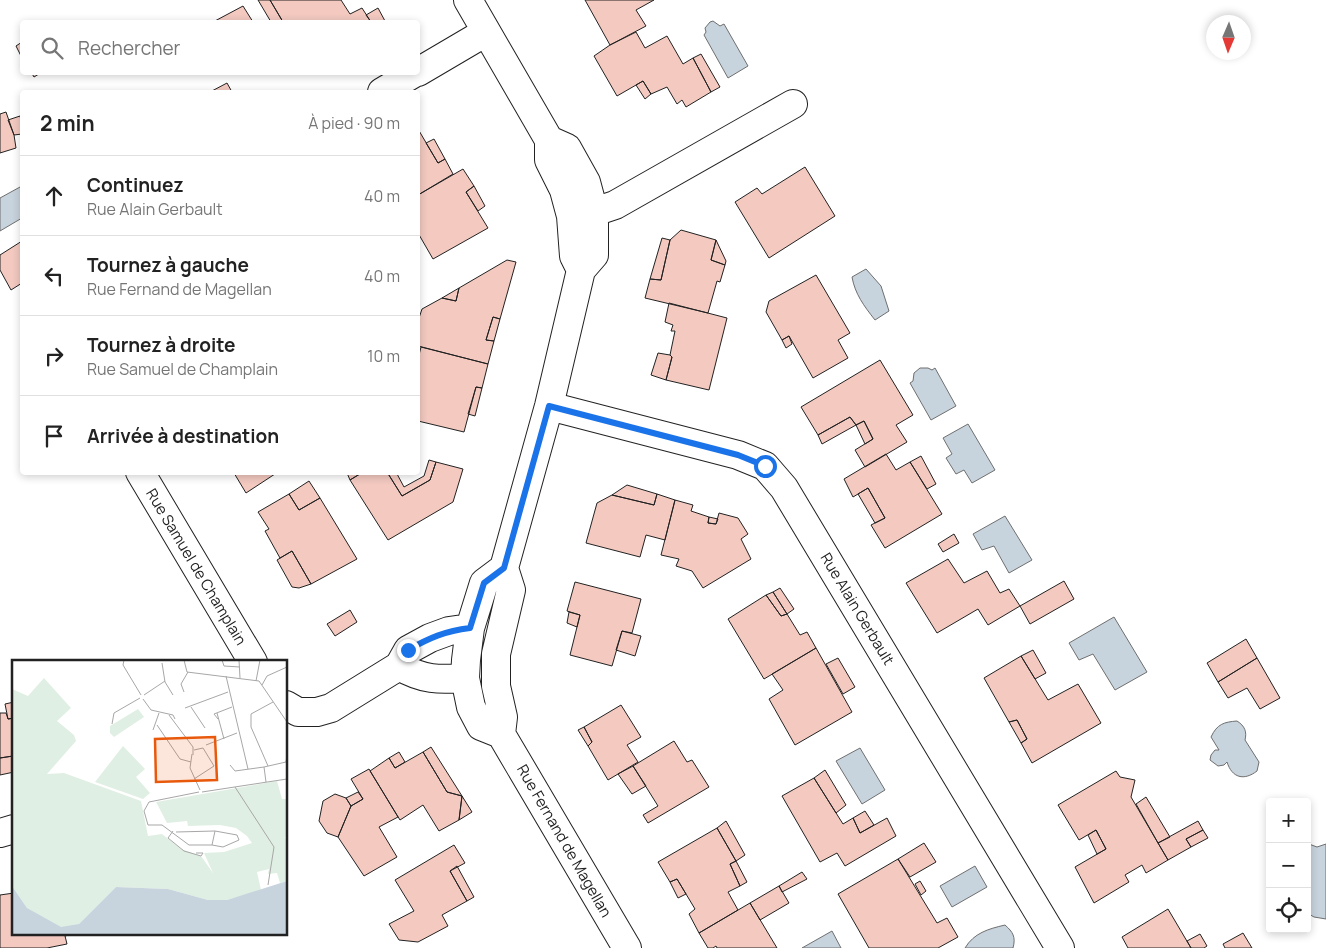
<!DOCTYPE html>
<html lang="fr">
<head>
<meta charset="utf-8">
<style>
  :root { --surface:#fff; --page:#f2f2f2; --text:#222; --muted:#767676; --line:#e0e0e0 }
  body { margin:0; font-family:Manrope,sans-serif; background:var(--page); color:var(--text) }
  .controls { position:absolute; right:15px; bottom:15px; display:grid; overflow:hidden; border-radius:5px; box-shadow:0 2px 8px #0003 }
  .controls button { width:45px; height:45px; display:grid; place-items:center; padding:0; border:0; border-bottom:1px solid var(--line); background:var(--surface); color:var(--text); font:25px sans-serif }
  .compass { position:absolute; left:1206px; top:15px; width:45px; height:45px; border-radius:50%; background:var(--surface); box-shadow:0 2px 8px #0003; rotate:182deg }
  .stop { position:absolute; width:15px; height:15px; margin:-11px; border:4px solid #1a73e8; border-radius:50%; background:#fff }
  .stop.end { background:#1a73e8; border-color:#fff; box-shadow:0 1px 5px #0008 }
  .list { margin:0; padding:0; list-style:none }
  h2 { display:flex; justify-content:space-between; align-items:center; height:65px; margin:0; padding:0 20px; font-size:21px }
  h2 small { font-size:16px; font-weight:400; color:var(--muted) }
  .list li { display:grid; grid-template-columns:32px 1fr auto; gap:15px; align-items:center; box-sizing:border-box; height:80px; padding:0 20px; border-top:1px solid var(--line) }
  .list b { display:block; font-size:19px; white-space:nowrap }
  .list p { margin:0; font-size:16px; white-space:nowrap; color:var(--muted) }
  .list em { font-size:16px; font-style:normal; color:var(--muted) }
  .icon { flex:none; width:28px; height:28px; fill:none; stroke:currentColor; stroke-width:2; stroke-linecap:round; stroke-linejoin:round }
  .map { position:relative; flex:none; width:1326px; height:948px; overflow:hidden }
  .search { position:absolute; background:var(--surface); box-shadow:0 2px 8px #0003; left:20px; top:20px; width:400px; height:55px; display:flex; align-items:center; gap:12px; box-sizing:border-box; padding:0 18px; border-radius:5px; color:var(--muted); font-size:19px }
  .panel { position:absolute; background:var(--surface); box-shadow:0 2px 8px #0003; left:20px; top:90px; width:400px; height:385px; border-radius:5px }
  .map>svg:first-child { display:block }
  .water { fill:#c7d3dd; stroke:#6f6f6f }
  .building { fill:#f3c9c0; stroke:#222 }
  .lines { fill:none; stroke-linecap:round; stroke-linejoin:round }
  .minor-casing { stroke:#222; stroke-width:30 }
  .minor { stroke:#fff; stroke-width:28 }
  .route { stroke:#1a73e8; stroke-width:6 }
  .labels { text-anchor:middle; stroke-width:4; stroke-linejoin:round; paint-order:stroke }
  .street-label { font-size:15px; fill:#222; stroke:#fff }
  .inset-road { fill:none; stroke:#a7a7a7; stroke-width:1 }
  .view { fill:#e8590c; fill-opacity:0.15; stroke:#e8590c; stroke-width:2.5 }
  .inset-edge { fill:none; stroke:#222; stroke-width:2.5 }
</style>
</head>
<body>
<div class="map">
<svg width="1326" height="948" viewBox="0 0 1326 948">
  <rect width="100%" height="100%" fill="#fff"/>
  <!-- water -->
  <path class="water" d="M 713,21 L 720,26 L 724,24 L 748,66 L 728,78 L 704,35 L 706,32 L 705,28 L 710,22 Z
    M 20,187 L 22,191 L 22,218 L 0,231 L 0,198 Z
    M 866,269 L 881,286 L 889,311 L 875,320 C 864,306 855,294 852,277 Z
    M 920,368 L 928,368 L 932,370 L 935,368 L 956,406 L 931,420 L 910,383 L 913,381 L 914,373 Z
    M 968,424 L 995,470 L 972,483 L 964,470 L 956,474 L 946,458 L 952,454 L 943,438 Z
    M 1005,516 L 1032,560 L 1009,573 L 994,546 L 982,550 L 973,534 Z
    M 1114,617 L 1147,672 L 1115,690 L 1093,654 L 1079,660 L 1069,643 Z
    M 1237,721 C 1245,726 1247,732 1245,740 L 1259,762 L 1257,771 C 1244,781 1232,778 1227,762 L 1224,765 L 1218,766 L 1210,760 L 1211,755 L 1215,750 L 1219,750 L 1211,737 C 1217,724 1224,722 1237,721 Z
    M 860,748 L 885,790 L 862,804 L 836,761 Z
    M 1309,844 L 1317,847 L 1326,844 L 1326,919 L 1314,917 L 1307,913 L 1307,845 Z
    M 975,866 L 987,887 L 952,907 L 940,886 Z
    M 1005,925 C 1013,932 1016,937 1013,948 L 965,948 C 974,933 988,929 1005,925 Z
    M 832,931 L 841,948 L 802,948 Z"/>
  <!-- building -->
  <path class="building" d="M 258,0 L 270,0 L 283,22 L 271,22 Z
    M 270,0 L 341,0 L 350,14 L 362,8 L 371,22 L 283,22 Z
    M 585,0 L 654,0 L 636,10 L 646,26 L 610,45 Z
    M 243,6 L 253,22 L 213,22 Z
    M 378,8 L 385,21 L 371,22 L 366,15 Z
    M 636,32 L 645,48 L 667,36 L 683,64 L 693,58 L 711,92 L 686,107 L 682,100 L 677,104 L 667,87 L 651,94 L 643,81 L 617,96 L 594,56 L 610,45 Z
    M 22,42 L 22,58 L 16,46 Z
    M 701,54 L 720,87 L 711,92 L 693,58 Z
    M 31,72 L 42,72 L 34,77 Z
    M 643,81 L 651,94 L 645,99 L 636,85 Z
    M 227,83 L 232,92 L 210,92 Z
    M 6,112 L 14,135 L 16,148 L 0,153 L 0,114 Z
    M 20,116 L 22,124 L 22,134 L 14,135 L 8,120 Z
    M 418,129 L 438,163 L 445,159 L 453,174 L 418,195 Z
    M 434,139 L 445,159 L 438,163 L 426,143 Z
    M 805,167 L 835,216 L 769,258 L 735,202 L 757,188 L 762,194 Z
    M 463,169 L 474,186 L 466,192 L 488,228 L 433,259 L 418,233 L 418,195 Z
    M 474,186 L 485,206 L 478,211 L 466,192 Z
    M 681,230 L 716,240 L 711,260 L 725,265 L 720,282 L 717,281 L 708,313 L 645,298 L 650,279 L 661,280 L 670,240 Z
    M 662,238 L 670,240 L 661,280 L 650,279 Z
    M 716,240 L 726,261 L 725,265 L 711,260 Z
    M 22,241 L 22,283 L 11,290 L 0,270 L 0,255 Z
    M 507,260 L 516,262 L 500,319 L 493,317 L 486,340 L 494,341 L 488,364 L 418,346 L 418,321 L 422,309 L 442,298 L 456,301 L 459,288 Z
    M 816,275 L 850,333 L 838,340 L 848,358 L 813,378 L 789,336 L 782,340 L 766,312 L 769,301 Z
    M 459,288 L 456,301 L 442,298 Z
    M 669,303 L 727,318 L 709,390 L 666,380 L 672,357 L 670,355 L 675,331 L 671,331 L 673,325 L 665,322 Z
    M 493,317 L 500,319 L 494,341 L 486,340 Z
    M 789,336 L 792,344 L 786,348 L 782,340 Z
    M 421,347 L 488,364 L 482,388 L 476,387 L 464,432 L 418,421 L 418,359 Z
    M 658,353 L 670,355 L 672,357 L 666,380 L 651,375 Z
    M 880,360 L 913,415 L 896,425 L 907,442 L 865,467 L 855,450 L 873,439 L 864,421 L 856,425 L 850,417 L 818,435 L 801,407 Z
    M 476,387 L 482,388 L 475,416 L 468,414 Z
    M 850,417 L 856,425 L 822,444 L 818,435 Z
    M 864,421 L 873,439 L 865,444 L 856,425 Z
    M 886,454 L 896,470 L 910,462 L 942,514 L 885,548 L 871,525 L 885,518 L 868,488 L 853,497 L 844,479 Z
    M 921,456 L 936,484 L 927,489 L 910,462 Z
    M 429,460 L 436,462 L 430,480 L 402,496 L 387,472 L 396,472 L 404,487 L 424,476 Z
    M 436,462 L 463,469 L 453,502 L 388,540 L 350,480 L 363,472 L 387,472 L 402,496 L 430,480 Z
    M 235,472 L 278,472 L 246,493 L 234,473 Z
    M 348,472 L 363,472 L 350,480 L 347,473 Z
    M 309,481 L 320,498 L 299,510 L 289,494 Z
    M 627,485 L 657,494 L 654,505 L 612,495 Z
    M 868,488 L 885,518 L 875,523 L 858,494 Z
    M 289,494 L 299,510 L 320,498 L 357,559 L 311,584 L 292,551 L 280,558 L 265,531 L 269,529 L 258,512 Z
    M 657,494 L 675,500 L 665,540 L 646,535 L 640,557 L 586,543 L 597,503 L 612,495 L 654,505 Z
    M 675,500 L 693,505 L 691,511 L 709,517 L 708,523 L 716,524 L 719,513 L 738,518 L 748,534 L 741,539 L 751,559 L 703,588 L 692,571 L 676,566 L 679,559 L 661,555 Z
    M 709,517 L 718,519 L 716,524 L 708,523 Z
    M 954,534 L 959,543 L 943,552 L 938,544 Z
    M 292,551 L 311,584 L 299,588 L 292,587 L 277,560 Z
    M 948,559 L 964,583 L 987,571 L 1000,593 L 1009,589 L 1020,606 L 988,625 L 978,609 L 937,633 L 906,583 Z
    M 1064,581 L 1074,599 L 1030,624 L 1020,606 Z
    M 575,582 L 641,599 L 632,633 L 622,631 L 612,666 L 570,655 L 580,615 L 567,611 Z
    M 780,588 L 794,609 L 787,614 L 773,592 Z
    M 773,592 L 787,614 L 781,616 L 766,595 Z
    M 766,595 L 781,616 L 787,614 L 800,635 L 807,632 L 816,648 L 764,679 L 728,619 Z
    M 350,610 L 357,622 L 335,636 L 327,624 Z
    M 569,612 L 580,615 L 577,627 L 567,623 Z
    M 622,631 L 641,636 L 635,656 L 616,650 Z
    M 1246,639 L 1257,658 L 1218,682 L 1207,663 Z
    M 816,648 L 852,712 L 795,745 L 769,699 L 783,690 L 772,674 Z
    M 1033,650 L 1046,673 L 1035,679 L 1021,656 Z
    M 1021,656 L 1048,700 L 1078,684 L 1101,723 L 1032,763 L 1021,743 L 1027,739 L 1017,720 L 1009,722 L 984,678 Z
    M 838,658 L 855,687 L 843,694 L 826,664 Z
    M 1257,658 L 1280,698 L 1260,709 L 1247,688 L 1228,698 L 1218,682 Z
    M 14,702 L 14,718 L 8,719 L 5,704 Z
    M 621,705 L 641,737 L 627,745 L 638,762 L 608,780 L 588,746 L 592,742 L 584,727 Z
    M 0,713 L 6,713 L 8,719 L 14,718 L 14,758 L 13,756 L 0,758 Z
    M 1017,720 L 1027,739 L 1021,743 L 1009,722 Z
    M 584,727 L 592,742 L 588,746 L 578,730 Z
    M 674,741 L 687,762 L 692,760 L 709,787 L 648,823 L 643,815 L 658,806 L 633,766 Z
    M 431,747 L 462,796 L 447,792 L 423,752 Z
    M 399,752 L 405,762 L 395,768 L 389,758 Z
    M 423,752 L 447,792 L 462,796 L 459,820 L 439,831 L 423,805 L 400,820 L 370,771 L 389,758 L 395,768 Z
    M 13,756 L 14,772 L 0,775 L 0,758 Z
    M 633,766 L 646,786 L 632,794 L 618,774 Z
    M 369,769 L 398,817 L 379,827 L 397,857 L 364,876 L 338,837 L 351,806 L 363,799 L 351,779 Z
    M 825,770 L 846,805 L 836,813 L 814,778 Z
    M 1116,771 L 1120,777 L 1135,780 L 1131,797 L 1168,860 L 1146,873 L 1142,865 L 1125,875 L 1129,882 L 1094,903 L 1075,867 L 1106,849 L 1096,830 L 1079,840 L 1058,805 Z
    M 814,778 L 843,824 L 853,818 L 860,833 L 887,818 L 896,836 L 845,866 L 837,853 L 820,862 L 782,796 Z
    M 358,792 L 363,799 L 351,806 L 346,798 Z
    M 335,794 L 346,798 L 351,806 L 338,837 L 327,833 L 319,821 L 323,801 Z
    M 462,796 L 472,812 L 459,820 Z
    M 1146,797 L 1170,837 L 1158,843 L 1136,804 Z
    M 865,811 L 874,825 L 860,833 L 853,818 Z
    M 726,821 L 745,855 L 736,861 L 717,828 Z
    M 1198,821 L 1203,830 L 1186,839 L 1191,847 L 1168,860 L 1158,843 Z
    M 717,828 L 736,861 L 730,864 L 740,886 L 728,892 L 738,910 L 699,933 L 689,914 L 695,909 L 677,879 L 670,882 L 658,862 Z
    M 1096,830 L 1106,849 L 1097,854 L 1088,835 Z
    M 1203,830 L 1208,838 L 1191,847 L 1186,839 Z
    M 924,843 L 936,862 L 910,877 L 898,859 Z
    M 454,845 L 465,863 L 450,871 L 467,901 L 442,915 L 448,926 L 418,942 L 399,940 L 389,924 L 414,911 L 395,880 Z
    M 898,859 L 937,923 L 947,918 L 958,937 L 938,948 L 869,948 L 838,894 Z
    M 736,861 L 747,882 L 740,886 L 730,864 Z
    M 457,866 L 474,897 L 467,901 L 450,871 Z
    M 802,872 L 807,879 L 782,892 L 779,886 Z
    M 677,879 L 686,894 L 678,898 L 670,882 Z
    M 920,881 L 926,891 L 921,895 L 915,884 Z
    M 779,886 L 789,903 L 760,920 L 750,903 Z
    M 14,893 L 14,934 L 73,934 L 65,936 L 67,944 L 47,948 L 0,948 L 0,895 Z
    M 750,903 L 777,948 L 717,948 L 716,946 L 713,948 L 708,948 L 699,933 Z
    M 1168,909 L 1191,948 L 1128,948 L 1122,937 Z
    M 1243,933 L 1252,948 L 1225,948 L 1223,944 Z
    M 1200,934 L 1207,946 L 1204,948 L 1191,948 L 1187,941 Z"/>
  <g class="lines">
    <!-- minor casing -->
    <g class="minor-casing">
      <path id="minor" d="M 468,0 L 549,140 L 549,160 L 564,190 L 571,216 L 574,256 L 581,270
        M 418,72 L 486,32
        M 382,92 L 416,72
        M 549,140 L 567,148 L 586,182 L 594,212 L 594,255 L 581,270 L 549,406 L 504,568 L 511,590 L 496,654 L 496,686 L 503,717 L 501,734 L 627,948
        M 578,215 L 594,212 L 615,205 L 793,104
        M 549,406 L 738,455 L 765,466 L 784,488 L 1060,948
        M 140,472 L 253,662
        M 399,666 C 423,680 439,680 465,678
        M 286,705 L 298,712 L 317,712 L 331,708 L 399,666 L 408,650 L 430,638 L 449,631 L 470,628
        M 501,734 L 481,726 L 471,707 L 465,678 L 466,660 L 470,628 L 484,583 L 504,568
        M 0,833 L 14,829"/>
    </g>
    <!-- minor -->
    <use href="#minor" class="minor"/>
  </g>
  <g class="lines">
    <!-- route -->
    <path class="route" d="M 408,650 C 429,638 445,631 470,628 L 484,583 L 504,568 L 549,406 L 738,455 L 765,466"/>
  </g>
  <g class="labels">
    <!-- street labels -->
    <g class="street-label">
      <text transform="translate(196 567) rotate(59)" y="5">Rue Samuel de Champlain</text>
      <text transform="translate(857 609) rotate(59)" y="5">Rue Alain Gerbault</text>
      <text transform="translate(564 841) rotate(60)" y="5">Rue Fernand de Magellan</text>
    </g>
  </g>
  <!-- overview -->
  <g transform="translate(12 660)">
    <rect width="275" height="275" fill="#fff"/>
    <path d="M 32,18 L 59,48 L 45,61 L 62,75 L 64,81 L 35,114 L 52,113 L 129,141 L 136,176 L 150,174 L 169,189 L 189,196 L 201,213 L 192,193 L 212,192 L 240,183 L 235,176 L 224,168 L 208,165 L 176,166 L 175,161 L 155,163 L 144,142 L 265,121 L 270,139 L 275,139 L 275,177 L 272,178 L 275,178 L 275,221 L 268,223 L 265,213 L 256,214 L 257,209 L 245,212 L 249,230 L 215,240 L 196,240 L 156,229 L 104,227 L 67,264 L 58,267 L 44,267 L 15,248 L 0,226 L 0,29 L 16,36 ZM 126,49 L 132,57 L 102,77 L 98,73 L 98,66 ZM 111,86 L 133,109 L 124,117 L 138,133 L 131,139 L 83,122 Z" fill="#e0efe3"/>
    <path d="M 275,221 L 275,275 L 0,275 L 0,226 L 15,248 L 49,267 L 67,264 L 104,227 L 156,229 L 196,240 L 215,240 Z" fill="#c7d3dd"/>
    <path class="inset-road" d="M 112,0 L 111,5 L 129,35M 172,0 L 175,12 L 247,21 L 275,62M 210,0 L 212,6 L 228,7M 227,0 L 228,18M 150,3 L 153,22 L 161,35M 214,16 L 236,109M 244,21 L 248,0M 250,25 L 255,16 L 275,7M 172,32 L 169,24 L 176,12M 132,35 L 153,21M 131,39 L 139,50 L 161,55 L 163,59M 179,47 L 193,68M 173,48 L 216,32M 205,53 L 212,79M 157,55 L 181,87 L 181,95M 206,59 L 202,54 L 220,47M 100,64 L 102,53 L 128,38M 145,65 L 168,99 L 179,102M 141,70 L 147,53M 194,85 L 225,73M 182,90 L 191,88 L 202,106 L 182,119M 180,94 L 178,108 L 188,130M 218,105 L 223,111 L 252,107 L 274,102 L 275,95M 256,106 L 239,67 L 239,54 L 261,42M 252,107 L 254,122M 223,127 L 262,187 L 256,225M 190,132 L 275,119M 161,171 L 156,178 L 172,191 L 189,196 L 191,193 L 184,193M 164,172 L 203,171 L 200,185 L 177,185 L 150,165 L 136,165 L 132,151 L 137,142 L 187,132M 200,185 L 211,187 L 227,180 L 225,175 L 203,171"/>
    <path class="view" d="M 203,77 L 205,120 L 144,122 L 143,79 Z"/>
    <rect width="275" height="275" class="inset-edge"/>
  </g>
</svg>
<div class="controls">
<button>+</button>
<button>−</button>
<button><svg class="icon" aria-label="locate" viewBox="0 0 24 24"><circle cx="12" cy="12" r="6"/><path d="M12 2v4M12 18v4M2 12h4M18 12h4"/></svg></button>
</div>
<svg class="compass" viewBox="-18 -18 36 36"><path d="M0-13l5 13h-10z" fill="#e53935"/><path d="M0 13l5-13h-10z" fill="#767676"/></svg>
<div class="stop" style="left:765px;top:466px"></div>
<div class="stop end" style="left:408px;top:650px"></div>
<div class="search"><svg class="icon" aria-label="search" viewBox="0 0 24 24"><circle cx="10" cy="10" r="6"/><path d="M15 15l6 6"/></svg>Rechercher</div>
<section class="panel">
<h2>2 min<small>À pied · 90 m</small></h2>
<ul class="list">
<li><svg class="icon" aria-label="ahead" viewBox="0 0 24 24"><path d="M12 20V5M6 11l6-6 6 6"/></svg><div><b>Continuez</b><p>Rue Alain Gerbault</p></div><em>40 m</em></li>
<li><svg class="icon" aria-label="left" viewBox="0 0 24 24"><path d="M17 20v-9H6M10 6l-5 5 5 5"/></svg><div><b>Tournez à gauche</b><p>Rue Fernand de Magellan</p></div><em>40 m</em></li>
<li><svg class="icon" aria-label="right" viewBox="0 0 24 24"><path d="M7 20v-9h11M14 6l5 5-5 5"/></svg><div><b>Tournez à droite</b><p>Rue Samuel de Champlain</p></div><em>10 m</em></li>
<li><svg class="icon" aria-label="arrive" viewBox="0 0 24 24"><path d="M6 21V4h12l-3 4 3 4H6"/></svg><div><b>Arrivée à destination</b></div></li>
</ul>
</section>
</div>
</body>
</html>
